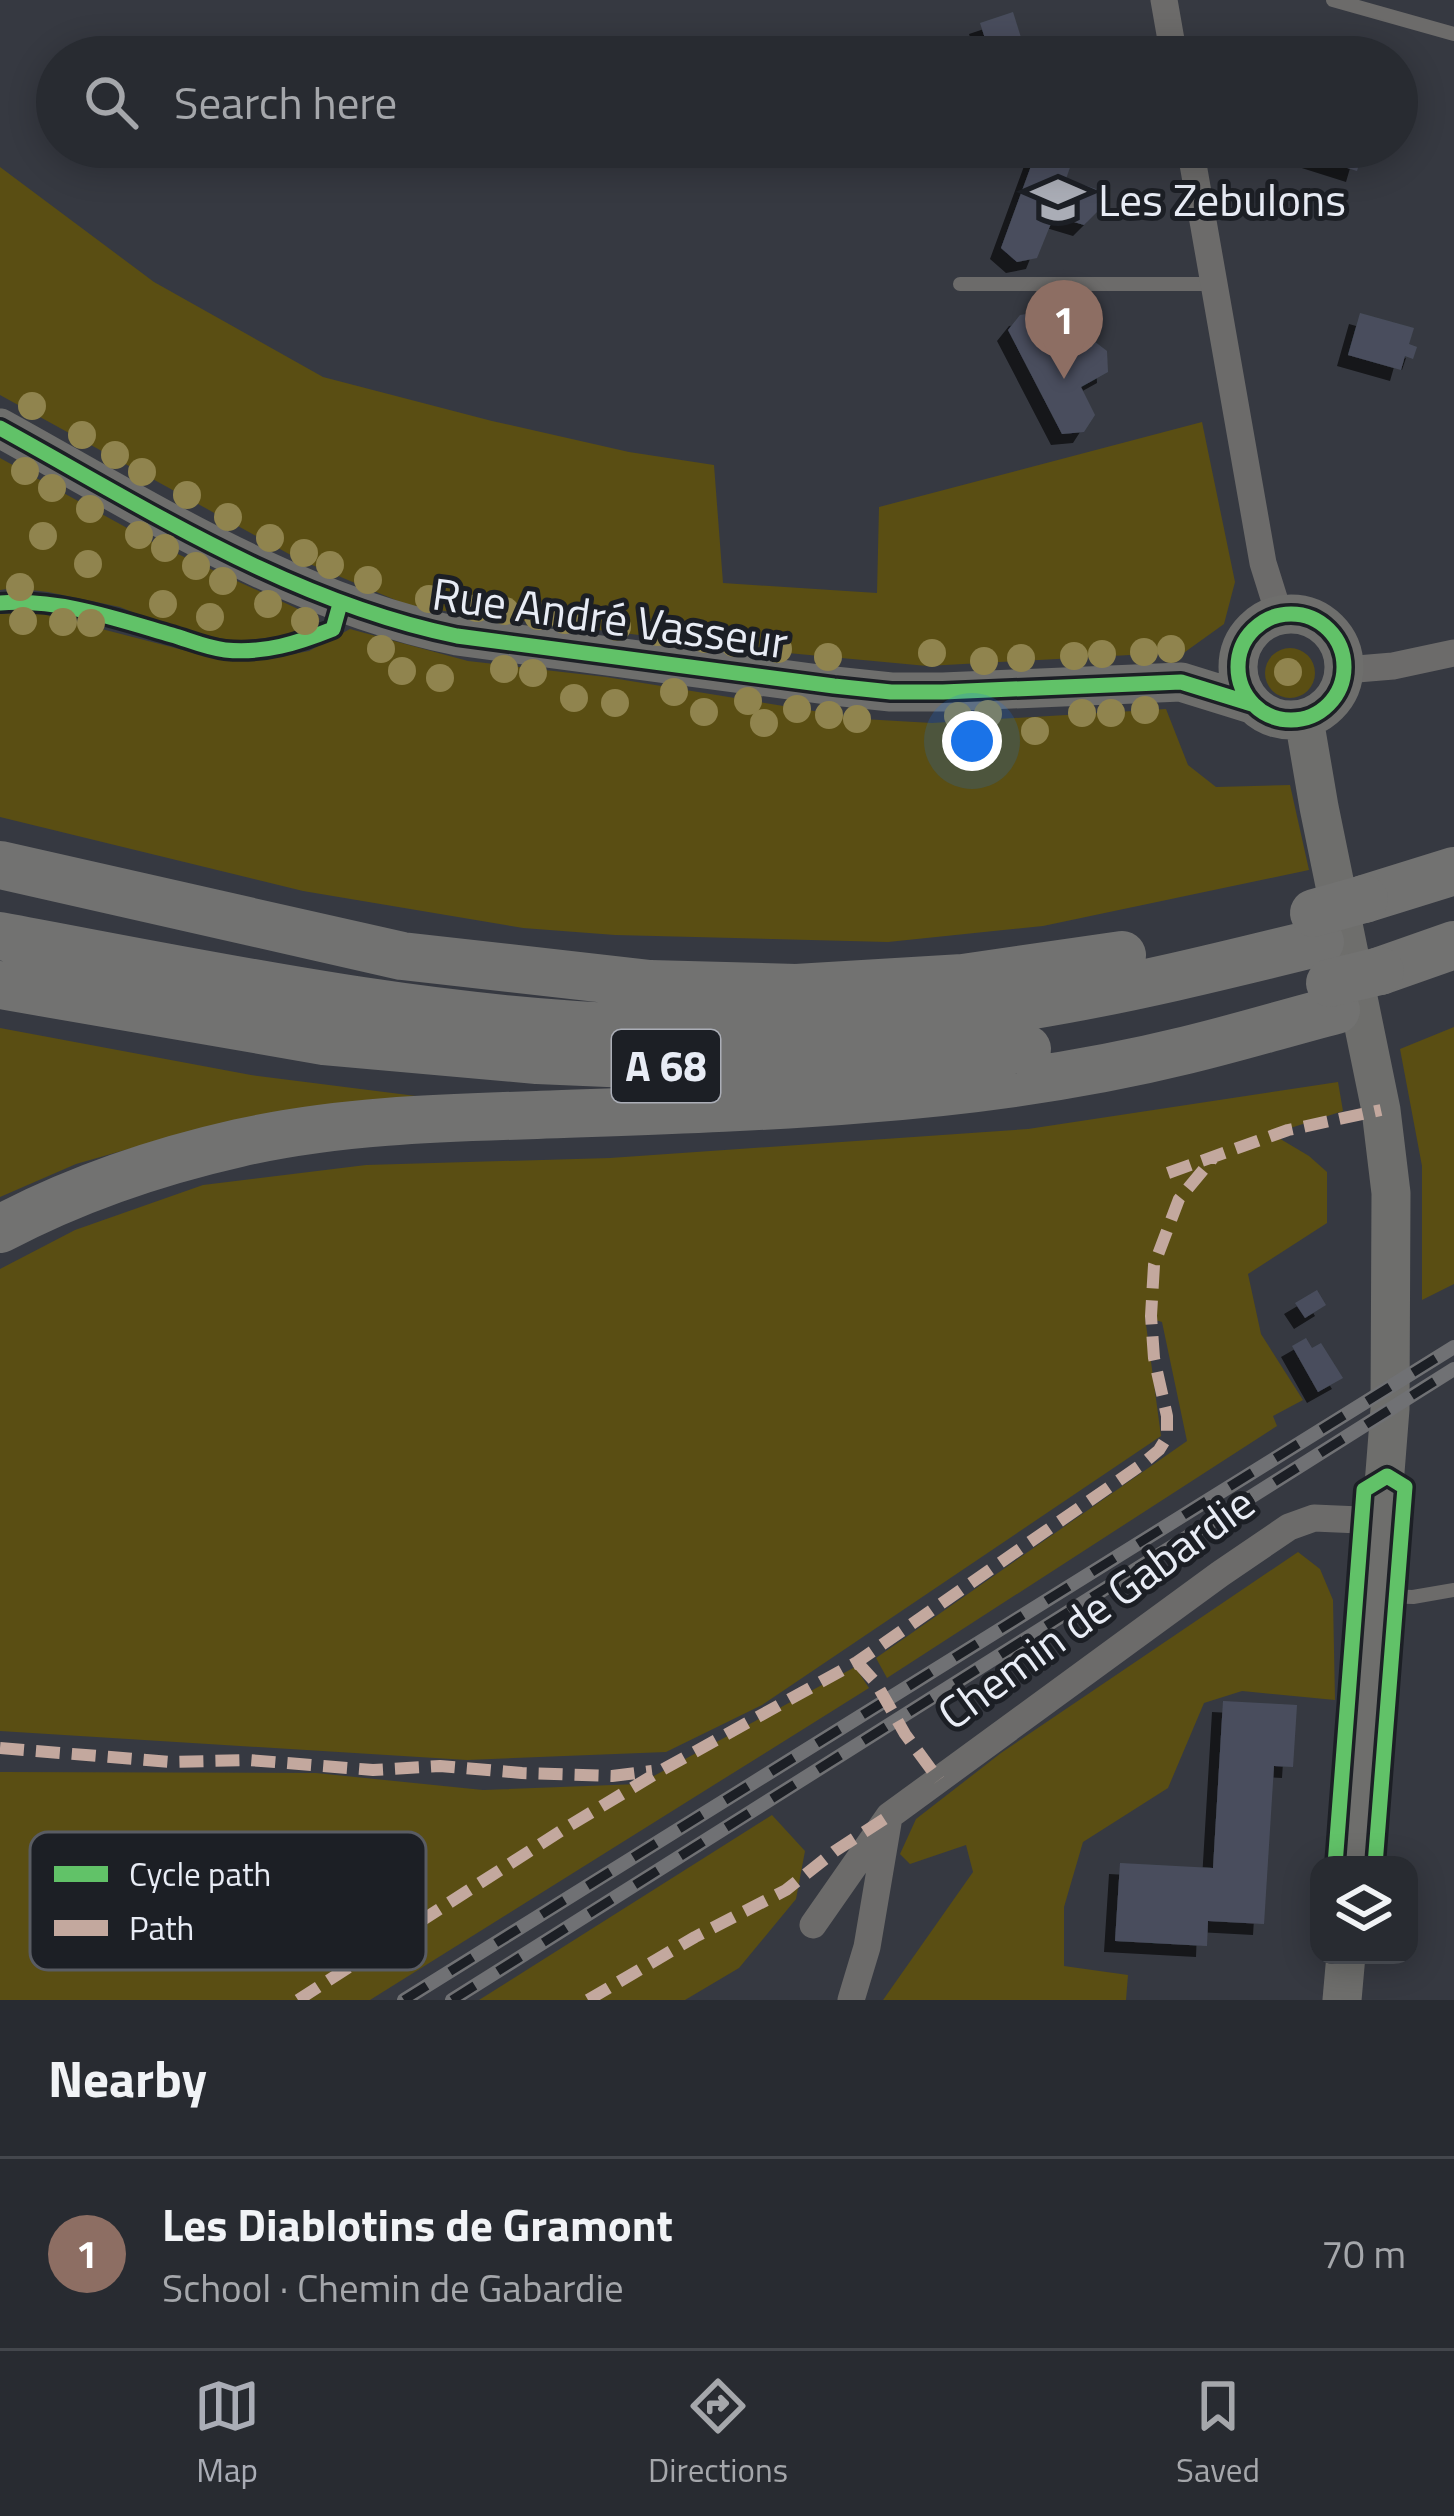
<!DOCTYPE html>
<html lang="en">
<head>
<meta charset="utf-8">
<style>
  :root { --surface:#282b31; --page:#34373d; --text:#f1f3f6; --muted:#a5a7ab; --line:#44474d; --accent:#aaadb6 }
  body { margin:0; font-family:"Titillium Web",sans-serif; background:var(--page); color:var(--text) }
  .controls { position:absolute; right:36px; bottom:36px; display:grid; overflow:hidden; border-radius:24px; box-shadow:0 6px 30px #0003 }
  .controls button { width:108px; height:108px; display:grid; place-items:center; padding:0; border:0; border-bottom:3px solid var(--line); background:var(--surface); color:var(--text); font:60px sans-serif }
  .you { position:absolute; left:972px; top:741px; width:42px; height:42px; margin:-30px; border:9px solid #fff; border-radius:50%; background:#1a73e8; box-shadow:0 0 0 18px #1a73e833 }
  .badge { display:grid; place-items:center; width:78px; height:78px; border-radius:50%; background:var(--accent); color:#fff; font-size:39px; font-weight:700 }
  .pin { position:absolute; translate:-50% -99px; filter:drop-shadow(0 3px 6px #0008) }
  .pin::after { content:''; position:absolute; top:63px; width:42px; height:36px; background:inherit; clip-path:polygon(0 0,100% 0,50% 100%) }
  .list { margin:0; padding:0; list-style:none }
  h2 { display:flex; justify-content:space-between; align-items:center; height:156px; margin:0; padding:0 48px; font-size:51px }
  h2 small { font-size:39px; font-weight:400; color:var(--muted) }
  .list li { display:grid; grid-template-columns:78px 1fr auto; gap:36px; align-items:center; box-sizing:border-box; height:192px; padding:0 48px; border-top:3px solid var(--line) }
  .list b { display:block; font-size:45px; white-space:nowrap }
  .list p { margin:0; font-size:39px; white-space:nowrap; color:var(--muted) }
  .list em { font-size:39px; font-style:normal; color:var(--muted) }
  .icon { flex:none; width:66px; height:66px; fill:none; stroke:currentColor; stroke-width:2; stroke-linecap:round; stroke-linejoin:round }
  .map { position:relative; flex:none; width:1454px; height:2000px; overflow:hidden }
  .search { position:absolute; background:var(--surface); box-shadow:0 6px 30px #0003; left:36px; right:36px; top:36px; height:132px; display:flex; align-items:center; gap:30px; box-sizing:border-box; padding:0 42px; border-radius:66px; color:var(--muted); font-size:45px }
  .sheet { height:348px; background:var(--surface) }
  nav { display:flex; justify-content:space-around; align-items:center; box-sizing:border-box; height:168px; border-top:3px solid var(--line); background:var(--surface); font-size:33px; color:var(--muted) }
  nav a { display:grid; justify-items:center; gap:6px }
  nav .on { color:var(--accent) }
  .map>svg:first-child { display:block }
  .green { fill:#5a4e13 }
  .building { fill:#494e5d; filter:url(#shadow) }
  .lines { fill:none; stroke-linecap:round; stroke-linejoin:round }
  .lane { stroke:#6c6b6a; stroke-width:14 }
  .street { stroke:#6c6b6a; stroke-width:27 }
  .secondary { stroke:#6e6e6c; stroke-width:39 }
  .highway { stroke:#727271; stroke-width:48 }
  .rail-casing { stroke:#707174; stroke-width:14 }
  .rail { stroke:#1c1f25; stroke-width:9; stroke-dasharray:27; stroke-linecap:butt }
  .highway-bridge { stroke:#727271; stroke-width:48 }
  .quiet { stroke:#c3a89e; stroke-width:12; stroke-dasharray:24 12; stroke-linecap:butt }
  .cycleway-casing { stroke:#1c1f25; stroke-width:22 }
  .cycleway { stroke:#61c268; stroke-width:15 }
  .tree { fill:#90844e }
  .labels { text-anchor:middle; stroke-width:10; stroke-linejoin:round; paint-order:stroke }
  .shield { fill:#1c1f25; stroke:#abaeb7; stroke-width:3 }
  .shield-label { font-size:42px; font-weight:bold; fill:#e8ecf5 }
  .poi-label { font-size:45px; fill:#e8ecf5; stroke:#1c1f25; text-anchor:start }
  .street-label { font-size:45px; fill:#e8ecf5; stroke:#1c1f25 }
  .key { fill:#1c1f25; stroke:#595c63; stroke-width:3 }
  .key-label { font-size:33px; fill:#e8ecf5 }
</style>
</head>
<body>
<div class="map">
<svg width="1454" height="2000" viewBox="0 0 1454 2000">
  <defs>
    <filter id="shadow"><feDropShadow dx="-11" dy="11" stdDeviation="0" flood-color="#0009"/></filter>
  </defs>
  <rect width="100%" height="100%" fill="#363941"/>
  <!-- green -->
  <path class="green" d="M 0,167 L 154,282 L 323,377 L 492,421 L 629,452 L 714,465 L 723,583 L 877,593 L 879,507 L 1202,422 L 1235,582 L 1224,624 L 1185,652 L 927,666 L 777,652 L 412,607 L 298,559 L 0,395 Z
    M 0,458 L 158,545 L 320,619 L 286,636 L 235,641 L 176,630 L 120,607 L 48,592 L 14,588 L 0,590 Z
    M 36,612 L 214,658 L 268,659 L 309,651 L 350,629 L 468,661 L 606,677 L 863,719 L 932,723 L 1166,709 L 1188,765 L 1216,787 L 1290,785 L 1309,870 L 1043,926 L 888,942 L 615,935 L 523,928 L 303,891 L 0,817 L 0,614 Z
    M1265 673a25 25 0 1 1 50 0a25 25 0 1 1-50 0Z
    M 1454,1027 L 1454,1284 L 1422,1300 L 1422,1166 L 1400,1049 Z
    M 0,1028 L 251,1075 L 416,1096 L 415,1104 L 153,1142 L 76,1164 L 0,1197 Z
    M 1338,1082 L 1343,1111 L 1272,1134 L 1309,1156 L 1327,1172 L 1327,1223 L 1248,1274 L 1261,1334 L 1303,1400 L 1273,1416 L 1277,1426 L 887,1678 L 876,1658 L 1187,1441 L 1162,1322 L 1145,1317 L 1161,1436 L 762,1705 L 666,1752 L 467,1760 L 0,1731 L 0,1269 L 75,1230 L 203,1185 L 366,1165 L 610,1158 L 1028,1129 Z
    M 1298,1552 L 1320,1569 L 1333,1600 L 1335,1700 L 1242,1691 L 1204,1703 L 1168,1788 L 1083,1842 L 1064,1907 L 1064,1966 L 1128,1975 L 1126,2000 L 883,2000 L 973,1872 L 966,1845 L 910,1864 L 900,1854 L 916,1819 L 1001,1753 Z
    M 855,1667 L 869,1688 L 370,2000 L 0,2000 L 0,1772 L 316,1773 L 483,1790 L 639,1784 Z
    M 772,1815 L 805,1851 L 796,1899 L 739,1968 L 685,2000 L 479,2000 Z"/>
  <!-- building -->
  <path class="building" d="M 1013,12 L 1023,44 L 1047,37 L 1053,57 L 991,57 L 980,23 Z
    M 1038,147 L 1077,147 L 1066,179 L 1096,189 L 1098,211 L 1084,225 L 1054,216 L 1037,258 L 1017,262 L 1001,248 Z
    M 1281,147 L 1364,147 L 1357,171 Z
    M 1040,312 L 1063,351 L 1090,338 L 1107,351 L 1108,372 L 1081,387 L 1095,415 L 1084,432 L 1062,434 L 1008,330 L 1020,315 Z
    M 1360,313 L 1414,328 L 1409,344 L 1417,347 L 1413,359 L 1405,356 L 1401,370 L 1348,355 Z
    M 1317,1290 L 1326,1305 L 1305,1318 L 1295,1303 Z
    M 1306,1338 L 1312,1348 L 1321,1343 L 1343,1378 L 1318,1392 L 1292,1346 Z
    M 1223,1701 L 1297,1705 L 1293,1767 L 1274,1766 L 1264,1924 L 1208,1921 L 1207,1946 L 1115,1941 L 1120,1863 L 1213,1868 Z"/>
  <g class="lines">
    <!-- lane -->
    <path class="lane" d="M 1333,0 L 1454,34
      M 960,284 L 1214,284
      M 1382,1596 L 1413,1597 L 1454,1590"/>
    <!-- street -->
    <path class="street" d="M 1164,0 L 1174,57
      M 1190,147 L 1263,563 L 1279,614
      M 1345,670 L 1393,666 L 1454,653
      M 813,1925 L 889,1816 L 1220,1574 L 1289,1527 L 1314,1518 L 1383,1521
      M 851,2000 L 867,1947 L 888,1823"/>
    <!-- secondary -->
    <path class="secondary" d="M 0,428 C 147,509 291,602 457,636 L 834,686 L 891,692 L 943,692 L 1181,682 L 1252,704
      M1238 667a53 53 0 1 1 106 0a53 53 0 1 1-106 0Z
      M 1304,719 L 1319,807 L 1381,1110 L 1391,1193 L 1390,1409 L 1354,1865
      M 1342,2000 L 1346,1955"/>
    <!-- highway -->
    <path class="highway" d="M 0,865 L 402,956 L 650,984 L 796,988 L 963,978 L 1122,955
      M 1364,899 L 1454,871
      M 0,936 C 210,975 423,1021 638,1028 C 764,1032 902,1026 1027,1006 C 1126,990 1223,966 1320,942
      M 1380,971 L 1454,945
      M 0,985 L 324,1041 L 537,1060 L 702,1067 L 830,1064 L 1027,1049
      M 0,1229 C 76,1189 155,1162 239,1143 C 336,1121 437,1118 537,1115 C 646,1111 755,1108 864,1099 C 972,1091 1081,1076 1187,1050 C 1237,1038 1286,1023 1336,1010"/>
    <!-- rail casing -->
    <g class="rail-casing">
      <path id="rail" d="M 404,2000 L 1454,1347
        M 452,2000 L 1454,1369"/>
    </g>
    <!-- rail -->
    <use href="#rail" class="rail"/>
    <!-- highway-bridge -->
    <path class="highway-bridge" d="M 1314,913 L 1364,899
      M 1330,983 L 1380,971"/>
    <!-- quiet -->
    <path class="quiet" d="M 1168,1173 L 1288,1130 L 1381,1110
      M 857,1662 L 876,1683 L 905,1734 L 939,1780
      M 0,1748 L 171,1762 L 249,1760 L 373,1770 L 440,1766 L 522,1773 L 612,1776 L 652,1771
      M 298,2000 L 567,1827 L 662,1770 L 857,1662 L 1141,1465 L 1159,1450 L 1167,1437 L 1167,1416 L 1154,1358 L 1151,1316 L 1154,1265 L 1179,1199 L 1214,1157
      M 588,2000 L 695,1937 L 786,1890 L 835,1851 L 889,1816"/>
    <!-- cycleway casing -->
    <g class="cycleway-casing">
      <path id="cycleway" d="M 0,428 C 147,509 291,602 457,636 L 834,686 L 891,692 L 943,692 L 1181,682 L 1252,704
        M 0,603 C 57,598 117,619 172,635 C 189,640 207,648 225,650 C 264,654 298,643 333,629 L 340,604
        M1238 667a53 53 0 1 1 106 0a53 53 0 1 1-106 0Z
        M 1335,1865 L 1364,1490 L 1387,1476 L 1405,1487 L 1375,1865"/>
    </g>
    <!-- cycleway -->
    <use href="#cycleway" class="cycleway"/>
  </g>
  <!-- trees -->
  <g class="tree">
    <circle cx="32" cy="406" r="14"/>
    <circle cx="82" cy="435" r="14"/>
    <circle cx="115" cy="455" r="14"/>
    <circle cx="25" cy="471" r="14"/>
    <circle cx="142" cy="472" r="14"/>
    <circle cx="52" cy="488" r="14"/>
    <circle cx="187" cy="495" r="14"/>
    <circle cx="90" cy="509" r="14"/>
    <circle cx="228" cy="517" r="14"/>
    <circle cx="139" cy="535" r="14"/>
    <circle cx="43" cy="536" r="14"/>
    <circle cx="270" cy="538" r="14"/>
    <circle cx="165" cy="548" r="14"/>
    <circle cx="304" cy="553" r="14"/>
    <circle cx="88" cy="564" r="14"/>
    <circle cx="330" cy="565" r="14"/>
    <circle cx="196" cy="566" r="14"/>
    <circle cx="368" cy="580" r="14"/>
    <circle cx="223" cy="581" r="14"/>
    <circle cx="20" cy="587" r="14"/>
    <circle cx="429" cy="599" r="14"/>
    <circle cx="163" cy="604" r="14"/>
    <circle cx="268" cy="604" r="14"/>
    <circle cx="477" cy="608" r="14"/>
    <circle cx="505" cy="611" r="14"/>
    <circle cx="538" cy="616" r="14"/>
    <circle cx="210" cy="617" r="14"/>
    <circle cx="565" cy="620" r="14"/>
    <circle cx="23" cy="621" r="14"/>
    <circle cx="305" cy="621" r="14"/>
    <circle cx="63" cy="622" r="14"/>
    <circle cx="91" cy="623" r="14"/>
    <circle cx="617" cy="627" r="14"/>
    <circle cx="658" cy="632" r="14"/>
    <circle cx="705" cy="639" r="14"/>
    <circle cx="734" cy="643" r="14"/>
    <circle cx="381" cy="649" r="14"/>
    <circle cx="778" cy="649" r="14"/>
    <circle cx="1171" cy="649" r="14"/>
    <circle cx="1144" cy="652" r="14"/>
    <circle cx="932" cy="653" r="14"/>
    <circle cx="1102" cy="654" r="14"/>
    <circle cx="1074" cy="656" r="14"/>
    <circle cx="828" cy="657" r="14"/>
    <circle cx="1021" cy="658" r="14"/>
    <circle cx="984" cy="661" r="14"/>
    <circle cx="504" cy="669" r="14"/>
    <circle cx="402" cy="671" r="14"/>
    <circle cx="1288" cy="672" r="14"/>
    <circle cx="533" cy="673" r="14"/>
    <circle cx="440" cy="678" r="14"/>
    <circle cx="674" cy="692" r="14"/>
    <circle cx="574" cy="698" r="14"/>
    <circle cx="748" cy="701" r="14"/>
    <circle cx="615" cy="703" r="14"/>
    <circle cx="797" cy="709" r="14"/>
    <circle cx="1145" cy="710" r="14"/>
    <circle cx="704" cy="712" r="14"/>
    <circle cx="1082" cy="713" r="14"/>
    <circle cx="1111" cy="713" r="14"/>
    <circle cx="988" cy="714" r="14"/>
    <circle cx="829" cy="715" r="14"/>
    <circle cx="958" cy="716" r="14"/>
    <circle cx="857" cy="719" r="14"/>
    <circle cx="764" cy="723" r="14"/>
    <circle cx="1035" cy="731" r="14"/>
  </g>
  <!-- icons -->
  <defs>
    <g id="school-bare" transform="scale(4.14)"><path d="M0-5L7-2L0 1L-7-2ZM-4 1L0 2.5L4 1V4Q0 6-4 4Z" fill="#aaadb6" stroke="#1c1f25" stroke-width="2.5" paint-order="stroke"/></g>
  </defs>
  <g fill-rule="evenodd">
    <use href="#school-bare" x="1058" y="200"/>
  </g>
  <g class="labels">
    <!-- shield labels -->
    <rect class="shield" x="612" y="1030" width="108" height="72" rx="9"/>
    <g class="shield-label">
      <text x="666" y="1081">A 68</text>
    </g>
    <!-- poi labels -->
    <g class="poi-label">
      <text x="1098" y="216">Les Zebulons</text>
    </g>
    <!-- street labels -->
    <g class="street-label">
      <text transform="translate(610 618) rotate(8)" y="16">Rue André Vasseur</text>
      <text transform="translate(1096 1608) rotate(-36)" y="16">Chemin de Gabardie</text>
    </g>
  </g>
  <!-- legend -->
  <rect x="30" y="1832" width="396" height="138" rx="18" class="key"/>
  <rect x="54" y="1866" width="54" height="16" fill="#61c268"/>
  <rect x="54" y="1920" width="54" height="16" fill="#c3a89e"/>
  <g class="key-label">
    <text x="129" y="1886">Cycle path</text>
    <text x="129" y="1940">Path</text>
  </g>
</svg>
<div class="controls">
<button><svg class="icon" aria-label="layers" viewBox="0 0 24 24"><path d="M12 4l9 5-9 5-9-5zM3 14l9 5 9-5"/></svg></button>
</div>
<div class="you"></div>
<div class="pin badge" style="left:1064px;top:379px;background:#8d6e63">1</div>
<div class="search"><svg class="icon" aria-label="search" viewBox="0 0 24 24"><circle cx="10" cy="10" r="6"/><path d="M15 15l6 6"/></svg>Search here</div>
</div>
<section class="sheet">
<h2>Nearby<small></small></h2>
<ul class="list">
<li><span class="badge" style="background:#8d6e63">1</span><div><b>Les Diablotins de Gramont</b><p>School · Chemin de Gabardie</p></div><em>70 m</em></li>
</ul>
</section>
<nav>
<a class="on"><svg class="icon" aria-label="map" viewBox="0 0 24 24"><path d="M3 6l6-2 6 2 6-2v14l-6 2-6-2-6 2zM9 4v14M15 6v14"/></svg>Map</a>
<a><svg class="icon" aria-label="directions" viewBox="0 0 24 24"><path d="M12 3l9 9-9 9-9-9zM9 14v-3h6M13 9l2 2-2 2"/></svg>Directions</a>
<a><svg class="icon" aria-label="saved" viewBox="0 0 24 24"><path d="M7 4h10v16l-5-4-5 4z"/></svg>Saved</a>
</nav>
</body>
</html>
